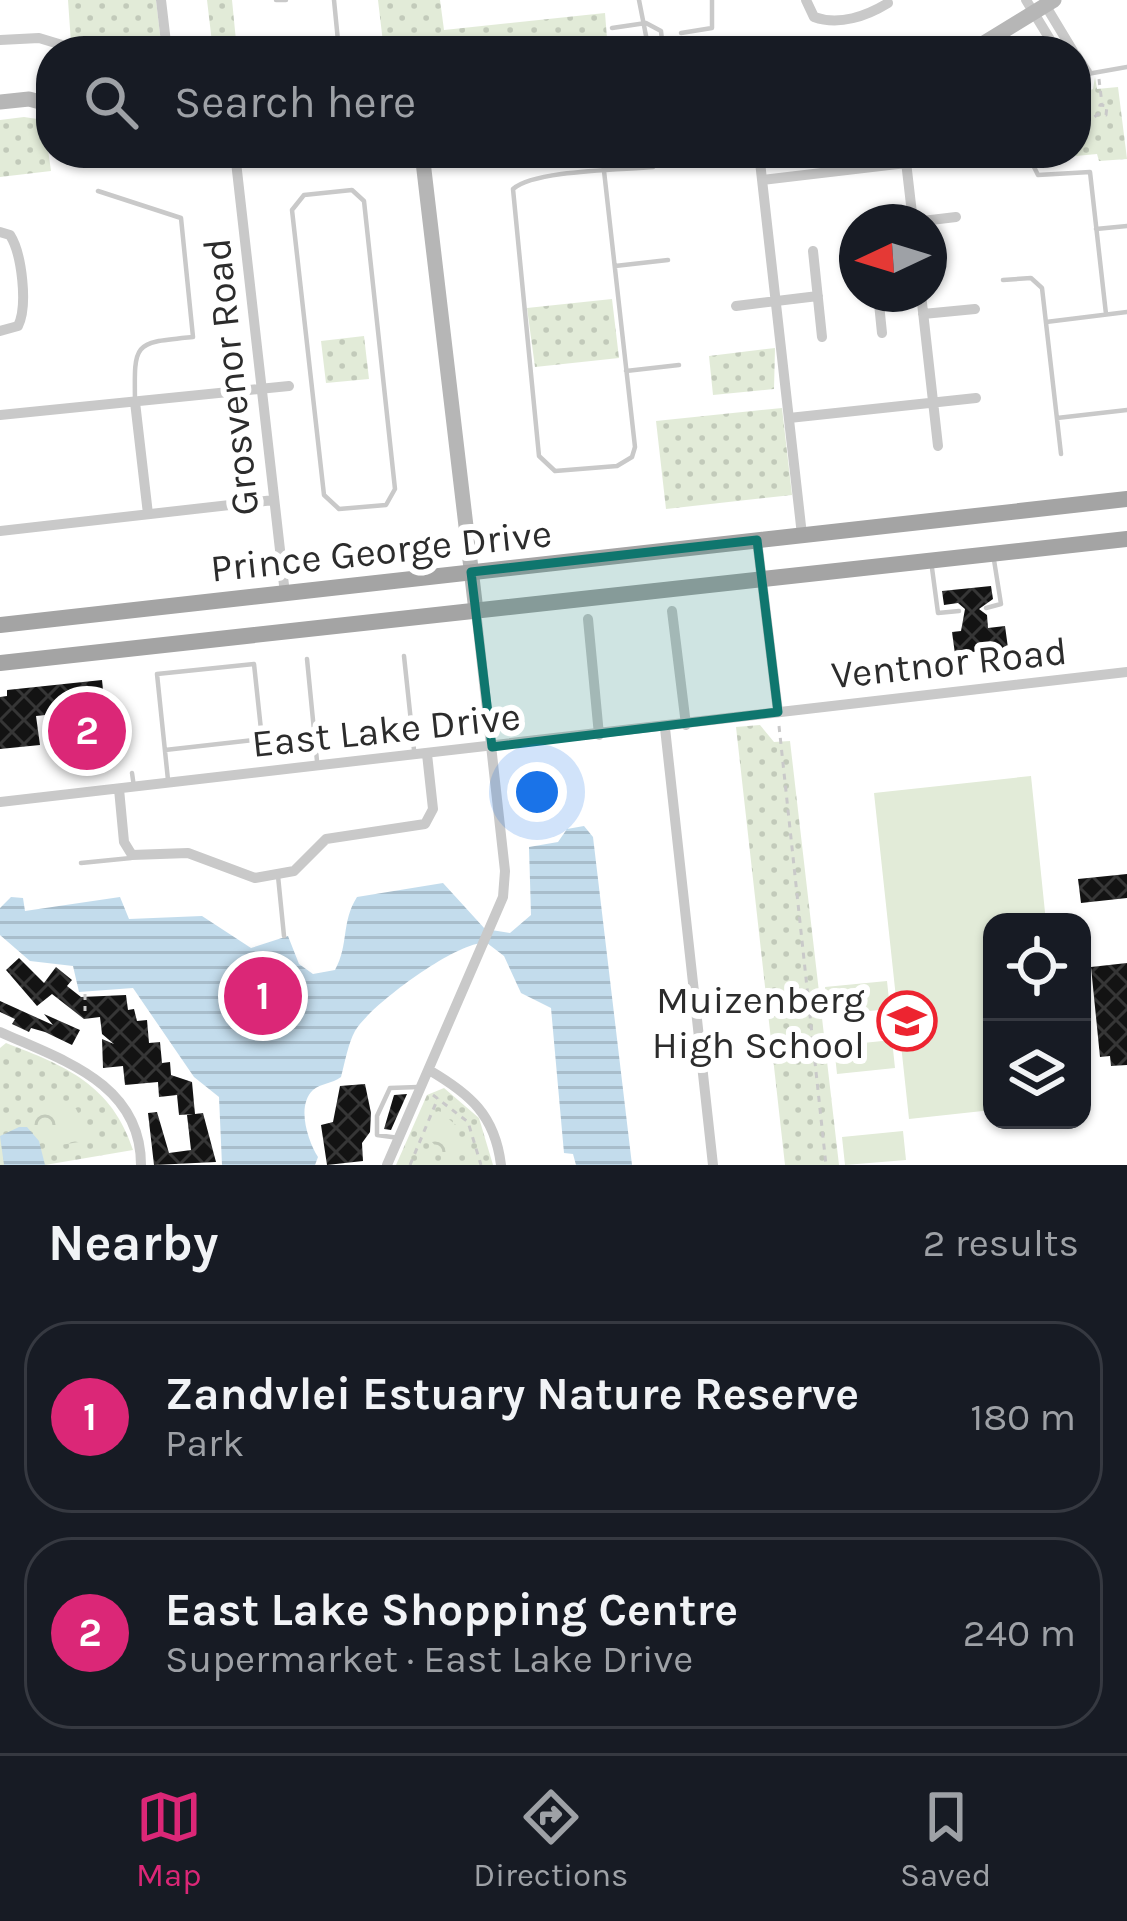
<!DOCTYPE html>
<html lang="en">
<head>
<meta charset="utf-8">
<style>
  :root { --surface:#171b24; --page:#20242c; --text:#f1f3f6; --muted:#9ea1a6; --line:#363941; --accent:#db2777 }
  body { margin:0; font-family:Karla,sans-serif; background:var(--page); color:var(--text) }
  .controls { position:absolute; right:36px; bottom:36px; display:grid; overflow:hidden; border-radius:24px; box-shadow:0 3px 9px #0004 }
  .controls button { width:108px; height:108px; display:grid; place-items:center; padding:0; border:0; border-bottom:3px solid var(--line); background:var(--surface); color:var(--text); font:60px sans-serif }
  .compass { position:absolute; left:839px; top:204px; width:108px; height:108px; border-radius:50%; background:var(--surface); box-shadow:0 3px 9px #0004; rotate:266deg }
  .you { position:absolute; left:537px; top:792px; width:42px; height:42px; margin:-30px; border:9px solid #fff; border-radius:50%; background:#1a73e8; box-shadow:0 0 0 18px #1a73e833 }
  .badge { display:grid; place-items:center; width:78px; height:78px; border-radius:50%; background:var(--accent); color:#fff; font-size:39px; font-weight:700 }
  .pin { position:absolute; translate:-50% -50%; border:6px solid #fff; box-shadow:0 3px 12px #0006 }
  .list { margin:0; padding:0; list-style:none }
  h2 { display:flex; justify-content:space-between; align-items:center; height:156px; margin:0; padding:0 48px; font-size:51px }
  h2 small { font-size:39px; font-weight:400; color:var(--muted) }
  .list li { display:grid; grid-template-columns:78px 1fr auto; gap:36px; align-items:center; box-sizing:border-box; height:192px; margin:0 24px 24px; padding:0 24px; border:3px solid var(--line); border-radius:48px }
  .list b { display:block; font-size:45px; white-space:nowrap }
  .list p { margin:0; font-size:39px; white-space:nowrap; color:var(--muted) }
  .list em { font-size:39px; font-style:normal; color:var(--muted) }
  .icon { flex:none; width:66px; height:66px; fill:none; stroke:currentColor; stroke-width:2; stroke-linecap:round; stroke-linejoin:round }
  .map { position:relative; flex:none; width:1127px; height:1165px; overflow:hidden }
  .search { position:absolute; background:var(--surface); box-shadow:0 3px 9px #0004; left:36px; right:36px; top:36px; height:132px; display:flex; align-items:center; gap:30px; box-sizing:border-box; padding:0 42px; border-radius:48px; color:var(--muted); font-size:45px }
  .sheet { height:588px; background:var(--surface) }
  nav { display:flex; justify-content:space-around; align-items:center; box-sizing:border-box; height:168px; border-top:3px solid var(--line); background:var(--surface); font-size:33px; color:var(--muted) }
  nav a { display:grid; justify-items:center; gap:6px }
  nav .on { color:var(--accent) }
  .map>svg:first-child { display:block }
  .grass { fill:url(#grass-dots) }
  .forest { fill:url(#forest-crowns) }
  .garden { fill:#e2ebd8 }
  .water { fill:url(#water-rules) }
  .building { fill:url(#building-cross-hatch) }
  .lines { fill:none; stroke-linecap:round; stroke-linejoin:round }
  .path { stroke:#c9c9c9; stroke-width:3; stroke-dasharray:6 6; stroke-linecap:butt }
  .lane { stroke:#c9c9c9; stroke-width:4.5 }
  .street { stroke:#c9c9c9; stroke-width:10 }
  .secondary { stroke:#b6b6b6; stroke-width:15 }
  .primary { stroke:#a4a4a4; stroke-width:16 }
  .marked { fill:#0f766e; fill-opacity:0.2; stroke:#0f766e; stroke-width:9; stroke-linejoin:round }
  .labels { text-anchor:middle; stroke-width:12; stroke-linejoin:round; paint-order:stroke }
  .street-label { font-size:39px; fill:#2c2c2c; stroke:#fff }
  .poi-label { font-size:39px; fill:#2c2c2c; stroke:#fff; text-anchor:end }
</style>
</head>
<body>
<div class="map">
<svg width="1127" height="1165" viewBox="0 0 1127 1165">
  <defs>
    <pattern id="grass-dots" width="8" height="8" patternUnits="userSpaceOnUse" patternTransform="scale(3)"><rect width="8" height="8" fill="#e2ebd8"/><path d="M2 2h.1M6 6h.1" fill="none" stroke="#c2caba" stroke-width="1.8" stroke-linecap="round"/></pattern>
    <pattern id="forest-crowns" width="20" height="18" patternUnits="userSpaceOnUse" patternTransform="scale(3)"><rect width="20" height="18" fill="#e2ebd8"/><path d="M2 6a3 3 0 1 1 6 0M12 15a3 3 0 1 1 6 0" fill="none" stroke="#c2caba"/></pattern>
    <pattern id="water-rules" width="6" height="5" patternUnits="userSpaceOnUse" patternTransform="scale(3)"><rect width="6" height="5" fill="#c3dcec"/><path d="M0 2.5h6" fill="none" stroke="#a8bdcb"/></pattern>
    <pattern id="building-cross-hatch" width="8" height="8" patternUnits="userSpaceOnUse" patternTransform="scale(3)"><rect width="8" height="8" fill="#131313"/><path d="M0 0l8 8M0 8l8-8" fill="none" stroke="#363636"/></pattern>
  </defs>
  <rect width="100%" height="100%" fill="#fff"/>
  <!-- grass -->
  <path class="grass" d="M 68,0 L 156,0 L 162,51 L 97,51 L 71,43 Z
    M 207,0 L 232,0 L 237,51 L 213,51 Z
    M 378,0 L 440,0 L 444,30 L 605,13 L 608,51 L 384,51 Z
    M 1095,77 L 1097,89 L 1118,87 L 1127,159 L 1099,161 L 1097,154 L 1054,158 L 1053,153 L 1076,153 L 1076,95 L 1093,89 Z
    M 24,117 L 44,120 L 51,171 L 0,177 L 0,120 Z
    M 612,299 L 619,358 L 535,367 L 527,308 Z
    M 364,336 L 369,379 L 326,383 L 321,341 Z
    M 775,348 L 774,389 L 713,395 L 709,356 Z
    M 782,408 L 792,495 L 666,509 L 656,421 Z
    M 760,725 L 774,742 L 790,741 L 839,1165 L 785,1165 L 736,727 Z
    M 6,1043 C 66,1066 112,1085 133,1150 L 45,1165 L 0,1165 L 0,1048 Z
    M 444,1088 L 479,1118 L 493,1165 L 396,1165 L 427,1095 Z"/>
  <!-- forest -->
  <path class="forest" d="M 50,1096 L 76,1109 L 85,1127 L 79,1142 L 48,1147 L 33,1123 L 33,1108 Z
    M 439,1111 L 456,1125 L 456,1133 L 445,1133 L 459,1152 L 446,1158 L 425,1134 L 421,1116 Z"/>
  <!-- garden -->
  <path class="garden" d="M 1031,776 L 1046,922 L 992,922 L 992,1110 L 909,1119 L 874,793 Z
    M 887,981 L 890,1009 L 828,1015 L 825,987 Z
    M 892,1040 L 895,1068 L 837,1074 L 834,1046 Z
    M 903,1131 L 906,1160 L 845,1165 L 842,1137 Z"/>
  <!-- water -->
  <path class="water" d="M 584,826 L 593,837 L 632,1165 L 576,1165 L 573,1154 L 564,1153 L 551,1008 L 521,993 L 504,956 L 487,943 C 460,939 370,1005 355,1031 C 348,1044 345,1062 341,1077 C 332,1084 321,1083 313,1090 C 296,1106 308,1141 318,1157 L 315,1165 L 222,1165 L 219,1097 L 194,1077 L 133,988 L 79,992 L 73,966 L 30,961 L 0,935 L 0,908 L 11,897 L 23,898 L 25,911 L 120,897 L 129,919 L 202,916 L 251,948 L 288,936 L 299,964 L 313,974 L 335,970 C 349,945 341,922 357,897 L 443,883 L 485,929 L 510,933 L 531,915 L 529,847 L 558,842 L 567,829 Z
    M 19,1127 L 27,1127 L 39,1141 L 45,1165 L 4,1165 L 0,1136 Z"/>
  <!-- building -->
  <path class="building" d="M 991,586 L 993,599 L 979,609 L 987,615 L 988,628 L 1005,626 L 1008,648 L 955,654 L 952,632 L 961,631 L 965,609 L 958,603 L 944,605 L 942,591 Z
    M 102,680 L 111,766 L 71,770 L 65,713 L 36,716 L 40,745 L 0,749 L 0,697 L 7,696 L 7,690 Z
    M 1127,874 L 1127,898 L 1081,903 L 1078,879 Z
    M 19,958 L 44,983 L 56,967 L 72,980 L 67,986 L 81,997 L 126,995 L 128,1010 L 134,1009 L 137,1021 L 147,1020 L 149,1043 L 160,1042 L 162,1063 L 170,1062 L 171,1075 L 192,1082 L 195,1114 L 179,1115 L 177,1095 L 159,1097 L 158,1082 L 125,1085 L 123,1066 L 103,1068 L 102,1039 L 114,1044 L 102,1034 L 100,1017 L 84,1019 L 52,994 L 37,1006 L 6,970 Z
    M 1127,963 L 1127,1065 L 1111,1066 L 1110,1056 L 1100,1057 L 1091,967 Z
    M 0,1001 L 53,1025 L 44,1014 L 80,1030 L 72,1045 L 45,1032 L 31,1028 L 29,1032 L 12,1024 L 15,1019 L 0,1012 Z
    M 365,1084 L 371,1113 L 370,1132 L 362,1143 L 363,1161 L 327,1165 L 321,1125 L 333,1122 L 340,1086 Z
    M 407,1094 L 391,1130 L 384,1129 L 394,1095 Z
    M 157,1112 L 169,1153 L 191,1150 L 187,1115 L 203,1113 L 216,1162 L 154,1165 L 148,1113 Z"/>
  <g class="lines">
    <!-- path -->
    <path class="path" d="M 1099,79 L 1102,104
      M 1076,132 L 1098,114 L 1100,105 L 1107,106 L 1106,115 L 1098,114
      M 1045,153 L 1049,160 L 1052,153
      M 779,726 L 826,1165
      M 85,994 L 85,1011
      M 433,1095 L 468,1122 L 481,1165
      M 410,1165 L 438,1098"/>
    <!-- lane -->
    <path class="lane" d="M 276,0 L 286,0
      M 334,0 L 339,51
      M 639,0 L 649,51
      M 612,28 L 646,23 L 661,31 L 663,51
      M 681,33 L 712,28 L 712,0
      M 1076,76 L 1127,67
      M 602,153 C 613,251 624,349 635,447 L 632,457 L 617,466 L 555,471 L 539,456 L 513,189 C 534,170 621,170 653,167
      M 1027,153 L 1038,175 L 1090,172 L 1106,314
      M 352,190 L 364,201 L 395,489 L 386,505 L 339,509 L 324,495 L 292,210 L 304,195 Z
      M 98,191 L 181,218 L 193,337 C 134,343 134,341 135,401
      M 1096,229 L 1127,226
      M 615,266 L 668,260
      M 1003,280 L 1031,278 L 1042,288 L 1061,454
      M 1046,322 L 1127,312
      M 626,371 L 679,365
      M 1057,418 L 1127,410
      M 932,568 L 938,613 L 959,611
      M 986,608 L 1001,604 L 994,560
      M 404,656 L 414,750
      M 307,659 L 317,761
      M 165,750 L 262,739 L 254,664 L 157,674 L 168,780
      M 132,773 L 134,787
      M 81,863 L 131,858
      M 278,876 L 284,936
      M 399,1138 L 377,1135 L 377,1116 L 390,1088 L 418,1087"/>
    <!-- street -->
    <path class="street" d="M 161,0 L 167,51
      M 806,0 L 814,17 C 839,26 867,16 888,3
      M 1026,0 L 1057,51
      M 1044,3 L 1073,51
      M 0,40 L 39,38 L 82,51
      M 1076,55 L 1087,72
      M 235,153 L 285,594
      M 759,153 L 802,535
      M 905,153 L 913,222
      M 719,157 L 749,153
      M 762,180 L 906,163
      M 914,222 L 956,217
      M 0,232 L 10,235 C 22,254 28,306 18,326 L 0,331
      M 813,251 L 822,337
      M 878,294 L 882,333
      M 921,294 L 938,446
      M 736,306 L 818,296
      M 923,314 L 975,309
      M 135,402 L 148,514
      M 0,415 L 289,386
      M 789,418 L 976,398
      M 0,531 L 274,500
      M 757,540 L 778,712
      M 672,611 L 686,725
      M 588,619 L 599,735
      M 665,728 L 713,1165
      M 119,789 L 124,842 L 132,855 L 188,853 L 255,878 L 294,871 L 326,839 L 425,824 L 433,809 L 427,754
      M 0,802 L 1127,672
      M 0,1032 C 62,1060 141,1083 141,1165
      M 429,1070 C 470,1094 495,1115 501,1165
      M 387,1165 L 503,897 L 505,871 L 476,611"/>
    <!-- secondary -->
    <path class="secondary" d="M 971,51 L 1054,0
      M 0,102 L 29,99 L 51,105
      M 422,153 L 476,611"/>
    <!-- primary -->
    <path class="primary" d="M 0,625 L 1127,499
      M 0,663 L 1127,539"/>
  </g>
  <!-- marked area -->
  <path class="marked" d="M 757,540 L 778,712 L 492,747 L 471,572 Z"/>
  <!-- icons -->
  <defs>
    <g id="school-ring" transform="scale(3)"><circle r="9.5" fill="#fff" stroke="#ed2430" stroke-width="1.5"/><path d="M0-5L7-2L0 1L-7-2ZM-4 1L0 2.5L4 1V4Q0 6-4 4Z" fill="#ed2430"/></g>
  </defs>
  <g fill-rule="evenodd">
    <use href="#school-ring" x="907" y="1021"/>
  </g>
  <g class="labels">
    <!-- street labels -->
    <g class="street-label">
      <text transform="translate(230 377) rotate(-96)" y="14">Grosvenor Road</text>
      <text transform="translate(381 550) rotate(-6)" y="14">Prince George Drive</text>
      <text transform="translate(949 662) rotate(-6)" y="14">Ventnor Road</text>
      <text transform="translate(386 729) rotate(-6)" y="14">East Lake Drive</text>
    </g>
    <!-- poi labels -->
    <g class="poi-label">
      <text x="865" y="1013">Muizenberg<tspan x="865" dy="45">High School</tspan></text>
    </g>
  </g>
</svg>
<div class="controls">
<button><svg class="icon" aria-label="locate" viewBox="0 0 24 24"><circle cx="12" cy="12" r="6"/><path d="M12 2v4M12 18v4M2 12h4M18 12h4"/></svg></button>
<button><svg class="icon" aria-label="layers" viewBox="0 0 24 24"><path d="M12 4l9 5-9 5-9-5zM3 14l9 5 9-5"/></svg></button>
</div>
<svg class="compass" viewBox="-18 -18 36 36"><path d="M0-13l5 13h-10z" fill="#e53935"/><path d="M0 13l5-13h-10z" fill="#9ea1a6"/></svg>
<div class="you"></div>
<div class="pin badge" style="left:263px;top:996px">1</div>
<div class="pin badge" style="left:87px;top:731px">2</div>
<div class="search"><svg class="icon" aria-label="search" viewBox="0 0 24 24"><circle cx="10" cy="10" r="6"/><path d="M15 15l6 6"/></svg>Search here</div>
</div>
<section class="sheet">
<h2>Nearby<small>2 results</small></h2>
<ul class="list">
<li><span class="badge">1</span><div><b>Zandvlei Estuary Nature Reserve</b><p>Park</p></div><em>180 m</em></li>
<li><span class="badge">2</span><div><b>East Lake Shopping Centre</b><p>Supermarket · East Lake Drive</p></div><em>240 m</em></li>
</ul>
</section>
<nav>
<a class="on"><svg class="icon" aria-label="map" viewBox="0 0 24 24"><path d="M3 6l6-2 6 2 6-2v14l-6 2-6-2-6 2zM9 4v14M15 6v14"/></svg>Map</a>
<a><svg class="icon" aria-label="directions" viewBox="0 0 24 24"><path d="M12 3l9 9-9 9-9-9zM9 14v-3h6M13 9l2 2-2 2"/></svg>Directions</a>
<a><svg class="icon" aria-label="saved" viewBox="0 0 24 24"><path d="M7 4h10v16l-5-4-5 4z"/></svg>Saved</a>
</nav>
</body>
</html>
